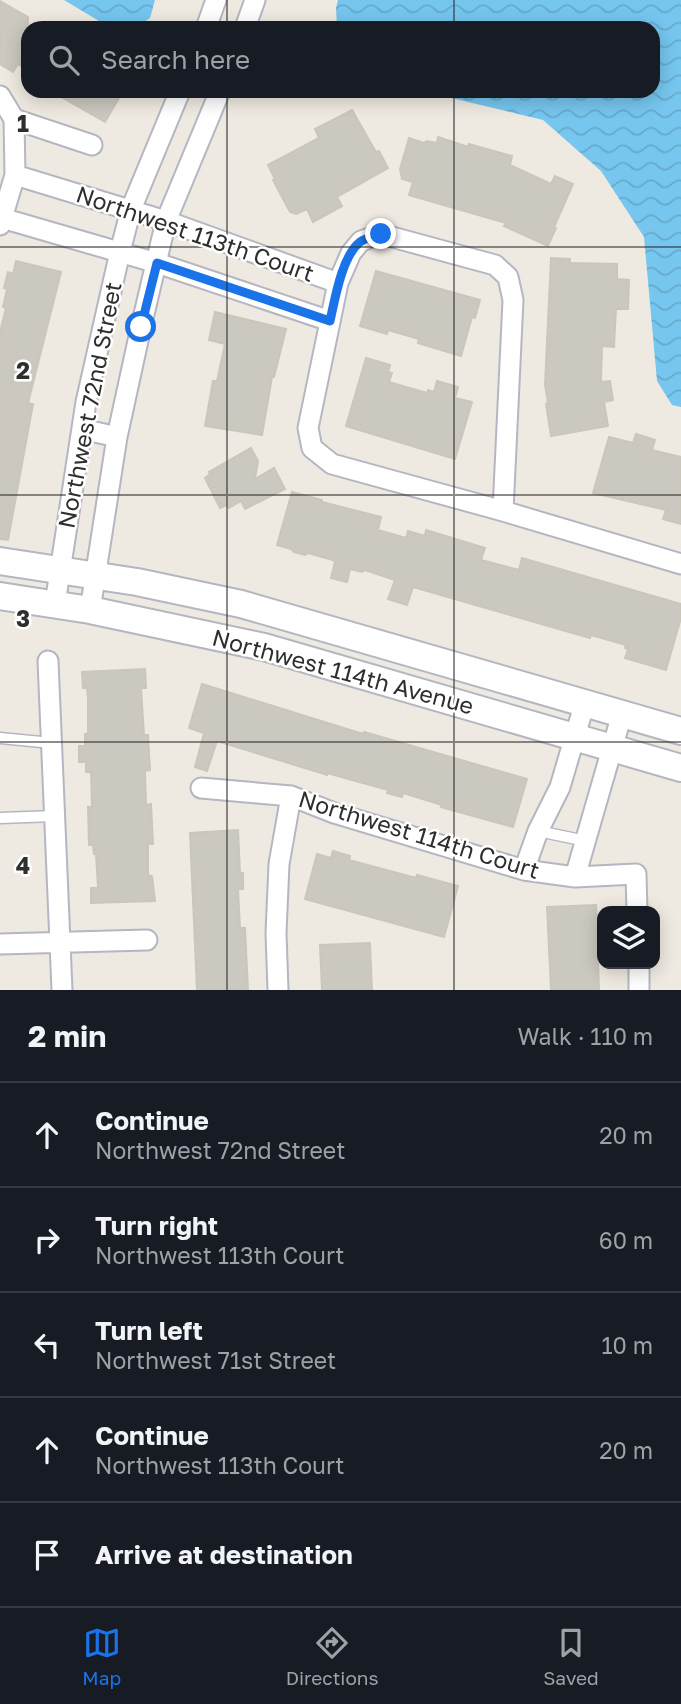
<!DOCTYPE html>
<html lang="en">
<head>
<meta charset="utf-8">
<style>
  :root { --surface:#171b24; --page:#242831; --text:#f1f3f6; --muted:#9ea1a6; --line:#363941; --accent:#1a73e8 }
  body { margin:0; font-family:"Golos Text",sans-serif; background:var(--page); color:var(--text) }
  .controls { position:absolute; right:21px; bottom:21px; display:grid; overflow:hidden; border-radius:14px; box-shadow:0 4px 18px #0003 }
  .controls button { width:63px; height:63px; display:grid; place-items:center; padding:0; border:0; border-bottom:2px solid var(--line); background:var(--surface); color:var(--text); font:35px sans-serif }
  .stop { position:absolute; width:21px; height:21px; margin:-16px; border:5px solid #1a73e8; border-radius:50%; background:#fff }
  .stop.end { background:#1a73e8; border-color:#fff; box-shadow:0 2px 7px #0008 }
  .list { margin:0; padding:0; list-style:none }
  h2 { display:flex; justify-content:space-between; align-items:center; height:91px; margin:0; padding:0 28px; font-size:30px }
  h2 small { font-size:23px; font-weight:400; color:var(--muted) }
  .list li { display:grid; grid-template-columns:46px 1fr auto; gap:21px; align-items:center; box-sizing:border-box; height:105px; padding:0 28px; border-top:2px solid var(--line) }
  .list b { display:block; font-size:26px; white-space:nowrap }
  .list p { margin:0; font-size:23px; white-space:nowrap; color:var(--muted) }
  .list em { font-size:23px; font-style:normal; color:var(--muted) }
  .icon { flex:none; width:38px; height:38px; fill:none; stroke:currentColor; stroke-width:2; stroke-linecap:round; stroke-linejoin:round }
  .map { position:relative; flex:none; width:681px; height:990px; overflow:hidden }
  .search { position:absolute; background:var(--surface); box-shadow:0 4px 18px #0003; left:21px; right:21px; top:21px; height:77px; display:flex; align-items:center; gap:18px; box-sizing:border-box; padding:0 24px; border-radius:21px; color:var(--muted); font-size:26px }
  .sheet { height:616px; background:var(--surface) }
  nav { display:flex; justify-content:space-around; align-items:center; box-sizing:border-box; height:98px; border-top:2px solid var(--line); background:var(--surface); font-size:19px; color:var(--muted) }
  nav a { display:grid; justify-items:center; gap:4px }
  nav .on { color:var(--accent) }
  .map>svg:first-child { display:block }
  .water { fill:url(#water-waves) }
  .building { fill:#cbc8bf; stroke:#cbc6ba; stroke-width:2 }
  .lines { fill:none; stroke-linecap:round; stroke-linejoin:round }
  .lane-casing { stroke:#b4b6c1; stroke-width:13 }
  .street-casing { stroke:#b4b6c1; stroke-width:23 }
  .secondary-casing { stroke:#b4b6c1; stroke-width:30 }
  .lane { stroke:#fff; stroke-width:10 }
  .street { stroke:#fff; stroke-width:19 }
  .secondary { stroke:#fff; stroke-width:26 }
  .route { stroke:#1a73e8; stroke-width:9 }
  .grid { fill:none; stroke:#2e2e2e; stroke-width:2; stroke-opacity:0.55 }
  .labels { text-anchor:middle; stroke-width:5; stroke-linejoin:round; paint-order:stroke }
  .street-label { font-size:23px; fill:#2e2e2e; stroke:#fff }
  .grid-label { font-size:23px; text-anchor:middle; font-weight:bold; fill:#2e2e2e; stroke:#fff; stroke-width:5; stroke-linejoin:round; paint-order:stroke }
</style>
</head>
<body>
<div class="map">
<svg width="681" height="990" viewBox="0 0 681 990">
  <defs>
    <pattern id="water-waves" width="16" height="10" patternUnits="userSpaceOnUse" patternTransform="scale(1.75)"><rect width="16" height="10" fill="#76c6ef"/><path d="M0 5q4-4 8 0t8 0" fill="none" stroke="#66aacd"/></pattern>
  </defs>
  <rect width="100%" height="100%" fill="#efeae1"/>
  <!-- water -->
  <path class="water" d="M 64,0 L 155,0 L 150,18 L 136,28 L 121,28 L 109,27 Z
    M 338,0 L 681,0 L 681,407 L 672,405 L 657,381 L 644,237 L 601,171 L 543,120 L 422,91 L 653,91 L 653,28 L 337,28 L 336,8 Z"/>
  <!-- building -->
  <path class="building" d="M 0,1 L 28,17 L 28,70 L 18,64 L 13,72 L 0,64 Z
    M 51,91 L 123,91 L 105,122 Z
    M 352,110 L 376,152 L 379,151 L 388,168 L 337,197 L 342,206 L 313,222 L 307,209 L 296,214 L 290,212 L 273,180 L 275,179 L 268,165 L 319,138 L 315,129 Z
    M 438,137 L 468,147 L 469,144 L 512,156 L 510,165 L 551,184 L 555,176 L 573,184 L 554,227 L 556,228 L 548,246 L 504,226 L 506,223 L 409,195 L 413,182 L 402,179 L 400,169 L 409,138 L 424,143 L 427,141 L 437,143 Z
    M 551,258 L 570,259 L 570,263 L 617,264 L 617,279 L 629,280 L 628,309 L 616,309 L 614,347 L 602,346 L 601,382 L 610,381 L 613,400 L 604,402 L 608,426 L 551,436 L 546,404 L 548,403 L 545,385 Z
    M 16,261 L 61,272 L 28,403 L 33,404 L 8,540 L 0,539 L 0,332 L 6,308 L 3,307 L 7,289 L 4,288 L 8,272 L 13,274 Z
    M 376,271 L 480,300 L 475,318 L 472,317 L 461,356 L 418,343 L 419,339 L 388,330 L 387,334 L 360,326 Z
    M 215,312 L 286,329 L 274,377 L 272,377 L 262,435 L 205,426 L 213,381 L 217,381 L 225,344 L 209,340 Z
    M 366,358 L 390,365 L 388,372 L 392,373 L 389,382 L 427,393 L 428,390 L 434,392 L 437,381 L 458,387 L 455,398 L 472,402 L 455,459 L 346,426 Z
    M 636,434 L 655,440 L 652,450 L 681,457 L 681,524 L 663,519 L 666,510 L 593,493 L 609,437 L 633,443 Z
    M 251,448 L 258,461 L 255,479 L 274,468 L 285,489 L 245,509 L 241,501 L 229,508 L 227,505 L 220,508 L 205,478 L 210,474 L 209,472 Z
    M 292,492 L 322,500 L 322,502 L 381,517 L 378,530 L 406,538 L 408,531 L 425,536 L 426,530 L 485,548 L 481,560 L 519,570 L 522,558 L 681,604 L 681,618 L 666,670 L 625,658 L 628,649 L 625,648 L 626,645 L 591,635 L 590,638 L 413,587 L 407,605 L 388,599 L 395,580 L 365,570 L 362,572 L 350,569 L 347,582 L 331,578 L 335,562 L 333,560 L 308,553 L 305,555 L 294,552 L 291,549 L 277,545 Z
    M 145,669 L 146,688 L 141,688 L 144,735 L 148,735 L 150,770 L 145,771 L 146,805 L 151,804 L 153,844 L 148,844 L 148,875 L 152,876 L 155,901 L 91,903 L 91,888 L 98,888 L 96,854 L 94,854 L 93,845 L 89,845 L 88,807 L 92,807 L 91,772 L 86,772 L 86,762 L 79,762 L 79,746 L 85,746 L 85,734 L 88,734 L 88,699 L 87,688 L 83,688 L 82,672 Z
    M 202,684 L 363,734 L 364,732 L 527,779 L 513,827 L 441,807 L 442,805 L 403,793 L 402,797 L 387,793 L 388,790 L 327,773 L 327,775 L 217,741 L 207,771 L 195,767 L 204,733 L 189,728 Z
    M 238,830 L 240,873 L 243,873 L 243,889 L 238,889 L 240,928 L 245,928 L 248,990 L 197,990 L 190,833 Z
    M 333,851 L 350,856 L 349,860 L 416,878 L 417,875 L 458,886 L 444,937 L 305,899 L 317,854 L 331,858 Z
    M 596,905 L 598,945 L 601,945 L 602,961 L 598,962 L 599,990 L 551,990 L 547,907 Z
    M 370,943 L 372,990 L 322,990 L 320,945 Z"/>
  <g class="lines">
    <!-- lane casing -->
    <g class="lane-casing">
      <path id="lane" d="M 0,738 L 52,743
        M 0,818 L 55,816
        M 538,831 L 586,841"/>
    </g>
    <!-- street casing -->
    <g class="street-casing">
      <path id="street" d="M 206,28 L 216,0
        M 245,28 L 255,0
        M 0,96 L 14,119 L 92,145
        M 15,175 L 166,221 L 338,283
        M 2,218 L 157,263 L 330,321
        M 0,225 L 15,175 L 14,119
        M 82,429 L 117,437
        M 503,511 L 513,300 L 508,277 L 495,265 L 381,234 L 361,241 L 351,253 L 338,283 L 308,428 L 312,448 L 332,464 L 503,511 L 681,564
        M 55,604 L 86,402 L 120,252 L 131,209 L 180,91
        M 90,610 L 117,437 L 141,327 L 166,221 L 220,91
        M 48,661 L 62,990
        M 201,788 L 291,796 L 334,813 L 524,870 L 575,877 L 636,874 L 637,911
        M 524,870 L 538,831 L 560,787 L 585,702
        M 575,877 L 622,714
        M 0,944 L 147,940
        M 639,964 L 639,990
        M 278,990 L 276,933 L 279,864 L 291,796"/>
    </g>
    <!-- secondary casing -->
    <g class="secondary-casing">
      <path id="secondary" d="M 0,561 L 137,582 L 241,604 L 681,731
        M 0,596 L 90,610 L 264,647 L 681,768"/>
    </g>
    <!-- lane -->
    <use href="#lane" class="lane"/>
    <!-- street -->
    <use href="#street" class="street"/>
    <!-- secondary -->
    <use href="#secondary" class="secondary"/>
  </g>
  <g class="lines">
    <!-- route -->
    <path class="route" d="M 141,327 L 157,263 L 330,321 C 335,299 342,256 360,242 C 365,238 375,236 381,234"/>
  </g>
  <!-- grid -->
  <path class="grid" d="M 227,0 L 227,28M 454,0 L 454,28M 227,91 L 227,990M 454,91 L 454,990M 0,247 L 681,247M 0,495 L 681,495M 0,742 L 681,742"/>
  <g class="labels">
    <!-- street labels -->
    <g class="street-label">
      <text transform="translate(195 234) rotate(19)" y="8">Northwest 113th Court</text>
      <text transform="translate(90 405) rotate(-79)" y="8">Northwest 72nd Street</text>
      <text transform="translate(343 672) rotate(15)" y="8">Northwest 114th Avenue</text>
      <text transform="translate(419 835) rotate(17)" y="8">Northwest 114th Court</text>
    </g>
  </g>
  <g class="grid-label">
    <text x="23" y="132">1</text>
    <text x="23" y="379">2</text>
    <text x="23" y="627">3</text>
    <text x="23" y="874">4</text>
  </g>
</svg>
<div class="controls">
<button><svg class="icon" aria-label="layers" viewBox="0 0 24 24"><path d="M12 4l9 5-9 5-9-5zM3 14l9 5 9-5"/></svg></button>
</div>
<div class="stop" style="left:141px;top:327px"></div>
<div class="stop end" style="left:381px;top:234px"></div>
<div class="search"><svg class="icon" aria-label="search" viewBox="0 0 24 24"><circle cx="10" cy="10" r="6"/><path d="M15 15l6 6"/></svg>Search here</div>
</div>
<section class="sheet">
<h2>2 min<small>Walk · 110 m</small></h2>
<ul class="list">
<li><svg class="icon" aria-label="ahead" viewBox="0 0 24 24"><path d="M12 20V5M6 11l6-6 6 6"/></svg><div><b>Continue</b><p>Northwest 72nd Street</p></div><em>20 m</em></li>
<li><svg class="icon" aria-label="right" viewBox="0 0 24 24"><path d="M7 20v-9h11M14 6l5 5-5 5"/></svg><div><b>Turn right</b><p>Northwest 113th Court</p></div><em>60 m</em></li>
<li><svg class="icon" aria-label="left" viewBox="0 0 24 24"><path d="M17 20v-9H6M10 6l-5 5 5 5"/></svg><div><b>Turn left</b><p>Northwest 71st Street</p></div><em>10 m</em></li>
<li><svg class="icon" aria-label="ahead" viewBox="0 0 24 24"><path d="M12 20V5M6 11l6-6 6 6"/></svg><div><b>Continue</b><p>Northwest 113th Court</p></div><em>20 m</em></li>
<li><svg class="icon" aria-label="arrive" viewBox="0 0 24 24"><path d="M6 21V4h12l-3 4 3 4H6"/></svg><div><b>Arrive at destination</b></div></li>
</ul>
</section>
<nav>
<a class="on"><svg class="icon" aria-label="map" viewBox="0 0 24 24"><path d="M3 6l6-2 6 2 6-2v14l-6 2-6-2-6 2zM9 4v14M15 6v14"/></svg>Map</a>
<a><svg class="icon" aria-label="directions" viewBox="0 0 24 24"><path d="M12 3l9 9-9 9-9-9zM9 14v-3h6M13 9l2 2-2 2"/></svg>Directions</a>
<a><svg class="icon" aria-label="saved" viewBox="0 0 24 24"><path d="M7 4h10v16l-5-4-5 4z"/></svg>Saved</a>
</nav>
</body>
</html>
